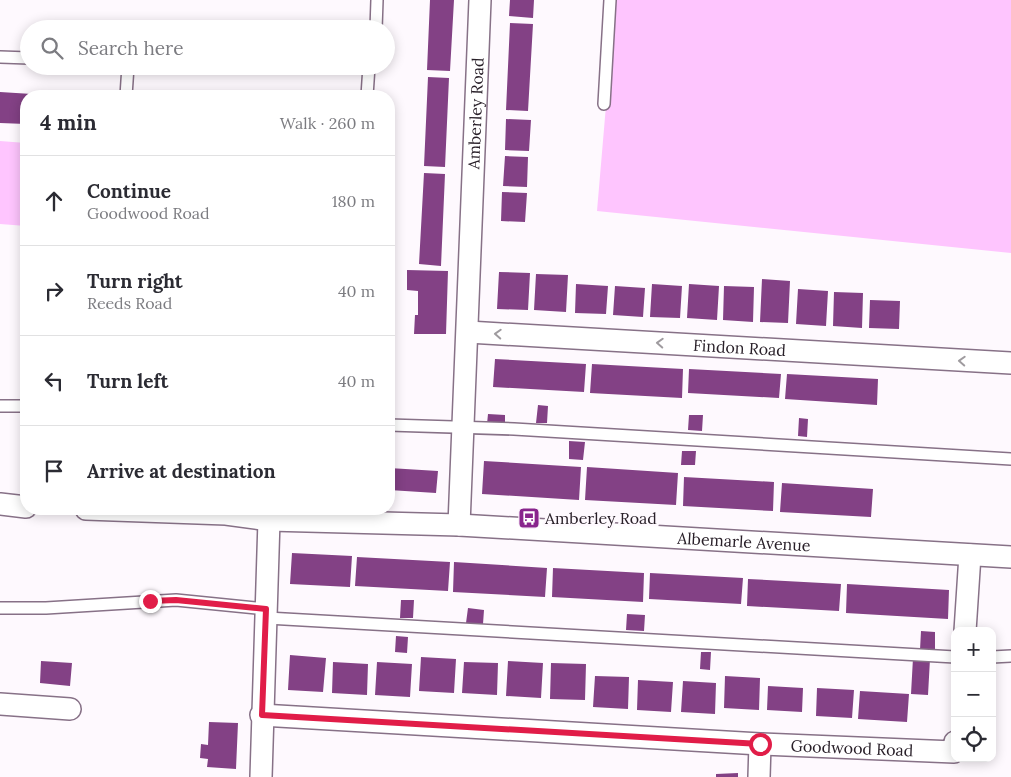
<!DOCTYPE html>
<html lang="en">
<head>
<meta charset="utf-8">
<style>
  :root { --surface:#fff; --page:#f7f7f7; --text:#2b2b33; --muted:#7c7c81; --line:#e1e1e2 }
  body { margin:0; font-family:Lora,serif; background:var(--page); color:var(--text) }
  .controls { position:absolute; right:15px; bottom:15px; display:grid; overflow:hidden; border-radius:10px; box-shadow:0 2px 12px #0003 }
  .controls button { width:45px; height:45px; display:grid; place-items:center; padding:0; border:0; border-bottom:1px solid var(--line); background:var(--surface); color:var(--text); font:25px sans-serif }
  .stop { position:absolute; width:15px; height:15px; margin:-11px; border:4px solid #e11d48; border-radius:50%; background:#fff }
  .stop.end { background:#e11d48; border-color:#fff; box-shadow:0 1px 5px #0008 }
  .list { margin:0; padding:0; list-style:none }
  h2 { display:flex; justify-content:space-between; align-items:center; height:65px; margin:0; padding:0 20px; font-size:21px }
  h2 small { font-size:16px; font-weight:400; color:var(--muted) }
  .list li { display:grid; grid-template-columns:32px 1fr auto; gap:15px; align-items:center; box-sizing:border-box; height:90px; padding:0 20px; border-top:1px solid var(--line) }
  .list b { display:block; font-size:19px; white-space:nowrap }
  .list p { margin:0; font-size:16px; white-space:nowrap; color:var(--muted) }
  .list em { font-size:16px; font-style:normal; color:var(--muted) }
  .icon { flex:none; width:28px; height:28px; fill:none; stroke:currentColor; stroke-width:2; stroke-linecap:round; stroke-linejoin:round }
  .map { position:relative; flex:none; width:1011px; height:777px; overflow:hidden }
  .search { position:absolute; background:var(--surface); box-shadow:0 2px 12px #0003; left:20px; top:20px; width:375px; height:55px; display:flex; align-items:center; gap:12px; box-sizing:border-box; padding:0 18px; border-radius:28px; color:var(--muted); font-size:19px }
  .panel { position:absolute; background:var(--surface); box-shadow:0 2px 12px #0003; left:20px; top:90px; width:375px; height:425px; border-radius:20px }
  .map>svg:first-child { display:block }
  .green { fill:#fec5fe }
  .building { fill:#834185 }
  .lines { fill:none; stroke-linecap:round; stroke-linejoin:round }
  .lane-casing { stroke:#877187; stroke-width:14 }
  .street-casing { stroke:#877187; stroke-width:24 }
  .lane { stroke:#fff; stroke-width:11 }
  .street { stroke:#fff; stroke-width:21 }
  .oneway { stroke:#9f9b9f }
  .route { stroke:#e11d48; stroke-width:6 }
  .labels { text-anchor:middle; stroke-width:5; stroke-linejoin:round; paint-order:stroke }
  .street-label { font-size:16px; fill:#292029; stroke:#fef9fe }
  .poi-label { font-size:16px; fill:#292029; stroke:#fef9fe; text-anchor:start }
</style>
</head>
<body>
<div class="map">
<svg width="1011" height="777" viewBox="0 0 1011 777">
  <rect width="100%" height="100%" fill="#fef9fe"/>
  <!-- green -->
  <path class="green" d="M 615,0 L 1011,0 L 1011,253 L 597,211 Z
    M 0,141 L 26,143 L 26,226 L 0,224 Z"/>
  <!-- building -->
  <path class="building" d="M 430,0 L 454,0 L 450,71 L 427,70 Z
    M 510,0 L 534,0 L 533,18 L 509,16 Z
    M 510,23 L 533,24 L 528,111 L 506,110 Z
    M 428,77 L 449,78 L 445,167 L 424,166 Z
    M 0,92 L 48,95 L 48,96 L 26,96 L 26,124 L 0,123 Z
    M 506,119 L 531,120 L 529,151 L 505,150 Z
    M 505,156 L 528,157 L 527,187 L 503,186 Z
    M 424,173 L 445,174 L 441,266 L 419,264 Z
    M 502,192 L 527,193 L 525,222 L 501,221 Z
    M 24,227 L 26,227 L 26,304 L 20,304 Z
    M 407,270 L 448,271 L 446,334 L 414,334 L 415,315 L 418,315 L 418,291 L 407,290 Z
    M 499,272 L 530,273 L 528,310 L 497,309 Z
    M 536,274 L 568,275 L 566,312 L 534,310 Z
    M 762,279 L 790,281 L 788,323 L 760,322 Z
    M 576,284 L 608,286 L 606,314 L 575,313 Z
    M 652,284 L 682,286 L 680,318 L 650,317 Z
    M 689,284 L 719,286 L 717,320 L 687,318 Z
    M 615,286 L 645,288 L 643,317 L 613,315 Z
    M 724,286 L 754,287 L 753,322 L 723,320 Z
    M 798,289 L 828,291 L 826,326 L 796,324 Z
    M 834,292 L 863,293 L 862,328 L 833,326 Z
    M 870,300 L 900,301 L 899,329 L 869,328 Z
    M 495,359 L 586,364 L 584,392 L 493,387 Z
    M 592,364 L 683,369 L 682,398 L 590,393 Z
    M 689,369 L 781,374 L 779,398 L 688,393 Z
    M 787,374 L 878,379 L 877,405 L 785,399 Z
    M 538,405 L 548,406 L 547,423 L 536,423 Z
    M 488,414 L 505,415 L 505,425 L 487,424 Z
    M 689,415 L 703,415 L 702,431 L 688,430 Z
    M 799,418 L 808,419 L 807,437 L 798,436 Z
    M 569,441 L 585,442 L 583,460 L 569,459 Z
    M 682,451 L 696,451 L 695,465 L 681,465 Z
    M 484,461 L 581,467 L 579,500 L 482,494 Z
    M 587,467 L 678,473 L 676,505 L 585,500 Z
    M 389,468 L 438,471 L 436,493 L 389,490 Z
    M 684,477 L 774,482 L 773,511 L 683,506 Z
    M 782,483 L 873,489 L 871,517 L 780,512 Z
    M 292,553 L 352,556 L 350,587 L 290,584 Z
    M 357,557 L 450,562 L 448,591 L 355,586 Z
    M 454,562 L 547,568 L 545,597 L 453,592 Z
    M 553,568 L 644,573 L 643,602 L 552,597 Z
    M 650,573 L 743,578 L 741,604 L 649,599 Z
    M 748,579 L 841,584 L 839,611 L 747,606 Z
    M 847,584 L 949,590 L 948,619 L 846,613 Z
    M 401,600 L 414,600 L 413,618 L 400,618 Z
    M 468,608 L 484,610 L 483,624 L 466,623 Z
    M 627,614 L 645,615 L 644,631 L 626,630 Z
    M 921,631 L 935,632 L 935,651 L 920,650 Z
    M 396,636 L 408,637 L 407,653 L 395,652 Z
    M 701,652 L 711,652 L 710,670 L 700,669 Z
    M 290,655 L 326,658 L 323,692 L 288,690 Z
    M 421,657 L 456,659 L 454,693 L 419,691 Z
    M 913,658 L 930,659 L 928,695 L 911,694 Z
    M 41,661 L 72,663 L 70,686 L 40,683 Z
    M 508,661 L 543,663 L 541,698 L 506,696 Z
    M 333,662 L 368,664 L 367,695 L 332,693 Z
    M 377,662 L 412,664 L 410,697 L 375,695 Z
    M 464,662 L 498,663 L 497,695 L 462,693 Z
    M 551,663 L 586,664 L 585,700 L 550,699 Z
    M 595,676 L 629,677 L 628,709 L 593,707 Z
    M 725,676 L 760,678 L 759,710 L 724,708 Z
    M 638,680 L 673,682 L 671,712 L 637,710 Z
    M 683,681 L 716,683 L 715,714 L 681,712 Z
    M 768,686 L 803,688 L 802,712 L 767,710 Z
    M 817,688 L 854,690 L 852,718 L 816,716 Z
    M 860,691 L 909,694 L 907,722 L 858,719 Z
    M 209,722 L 238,723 L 236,769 L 207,767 L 208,759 L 200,758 L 201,744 L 208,745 Z
    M 738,773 L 738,777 L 716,777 L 716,774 Z"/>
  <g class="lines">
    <!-- lane casing -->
    <g class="lane-casing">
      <path id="lane" d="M 376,29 L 377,0
        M 0,57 L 29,58
        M 126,96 L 128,66
        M 367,96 L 369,66
        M 604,104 L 610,0
        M 0,406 L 26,406
        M 389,425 L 514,429 L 1011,459
        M 0,608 L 46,608 L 176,600 L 266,609
        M 267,618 L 955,657
        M 992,657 L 1011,656"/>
    </g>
    <!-- street casing -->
    <g class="street-casing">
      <g id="street">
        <path id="s1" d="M 468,332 L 1011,363"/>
        <path d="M 0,504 L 26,507"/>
        <path id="s2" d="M 86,509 L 226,514 L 269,520 L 459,525 L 1011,557"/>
        <path id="s3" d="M 459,525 L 480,0"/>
        <path d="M 965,631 L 970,555"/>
        <path d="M 0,704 L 70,709"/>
        <path id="s4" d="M 261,715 L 760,744 L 954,752 L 955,742"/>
        <path d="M 261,777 L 269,520"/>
        <path d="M 759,777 L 760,744"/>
      </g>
    </g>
    <!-- lane -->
    <use href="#lane" class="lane"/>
    <!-- street -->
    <use href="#street" class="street"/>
  </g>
  <!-- one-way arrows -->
  <defs><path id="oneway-chevron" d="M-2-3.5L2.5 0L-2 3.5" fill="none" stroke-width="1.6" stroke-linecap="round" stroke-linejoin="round" transform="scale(1.25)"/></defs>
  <g class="oneway">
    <use href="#oneway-chevron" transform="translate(498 334) rotate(-177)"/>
    <use href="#oneway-chevron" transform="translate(660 343) rotate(-177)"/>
    <use href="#oneway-chevron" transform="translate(962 361) rotate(-177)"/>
  </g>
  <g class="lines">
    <!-- route -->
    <path class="route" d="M 150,601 L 176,600 L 266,609 L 262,715 L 760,744"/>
  </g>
  <!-- icons -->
  <defs>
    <g id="bus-square" transform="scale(1.125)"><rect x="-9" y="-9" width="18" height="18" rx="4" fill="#89258d" stroke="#fef9fe"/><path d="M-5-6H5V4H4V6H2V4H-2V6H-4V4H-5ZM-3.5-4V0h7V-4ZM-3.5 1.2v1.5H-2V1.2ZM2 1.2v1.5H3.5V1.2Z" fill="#fff"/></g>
  </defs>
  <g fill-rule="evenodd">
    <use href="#bus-square" x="529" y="518"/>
  </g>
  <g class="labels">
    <!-- street labels -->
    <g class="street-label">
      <text dy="6" stroke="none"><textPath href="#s3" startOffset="412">Amberley Road</textPath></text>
      <text dy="6" stroke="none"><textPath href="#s1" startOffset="272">Findon Road</textPath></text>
      <text dy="6" stroke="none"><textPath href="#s2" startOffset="659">Albemarle Avenue</textPath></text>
      <text dy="6" stroke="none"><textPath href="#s4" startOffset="592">Goodwood Road</textPath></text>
    </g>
    <!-- poi labels -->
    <g class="poi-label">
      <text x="545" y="524">Amberley Road</text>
    </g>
  </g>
</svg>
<div class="controls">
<button>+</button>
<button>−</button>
<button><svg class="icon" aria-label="locate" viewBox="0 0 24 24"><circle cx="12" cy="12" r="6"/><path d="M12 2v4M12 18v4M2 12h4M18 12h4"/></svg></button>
</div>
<div class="stop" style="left:760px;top:744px"></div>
<div class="stop end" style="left:150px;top:601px"></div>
<div class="search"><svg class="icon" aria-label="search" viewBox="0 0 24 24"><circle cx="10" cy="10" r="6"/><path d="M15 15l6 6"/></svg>Search here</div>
<section class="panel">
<h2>4 min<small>Walk · 260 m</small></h2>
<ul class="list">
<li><svg class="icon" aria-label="ahead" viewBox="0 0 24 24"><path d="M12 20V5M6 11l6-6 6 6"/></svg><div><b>Continue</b><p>Goodwood Road</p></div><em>180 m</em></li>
<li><svg class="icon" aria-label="right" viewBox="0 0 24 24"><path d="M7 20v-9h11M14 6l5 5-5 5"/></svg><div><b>Turn right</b><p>Reeds Road</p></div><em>40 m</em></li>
<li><svg class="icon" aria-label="left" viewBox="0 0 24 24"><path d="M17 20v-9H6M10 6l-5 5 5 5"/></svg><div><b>Turn left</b></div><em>40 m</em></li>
<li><svg class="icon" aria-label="arrive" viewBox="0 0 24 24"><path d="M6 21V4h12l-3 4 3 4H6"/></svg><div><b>Arrive at destination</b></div></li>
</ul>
</section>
</div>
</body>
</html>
